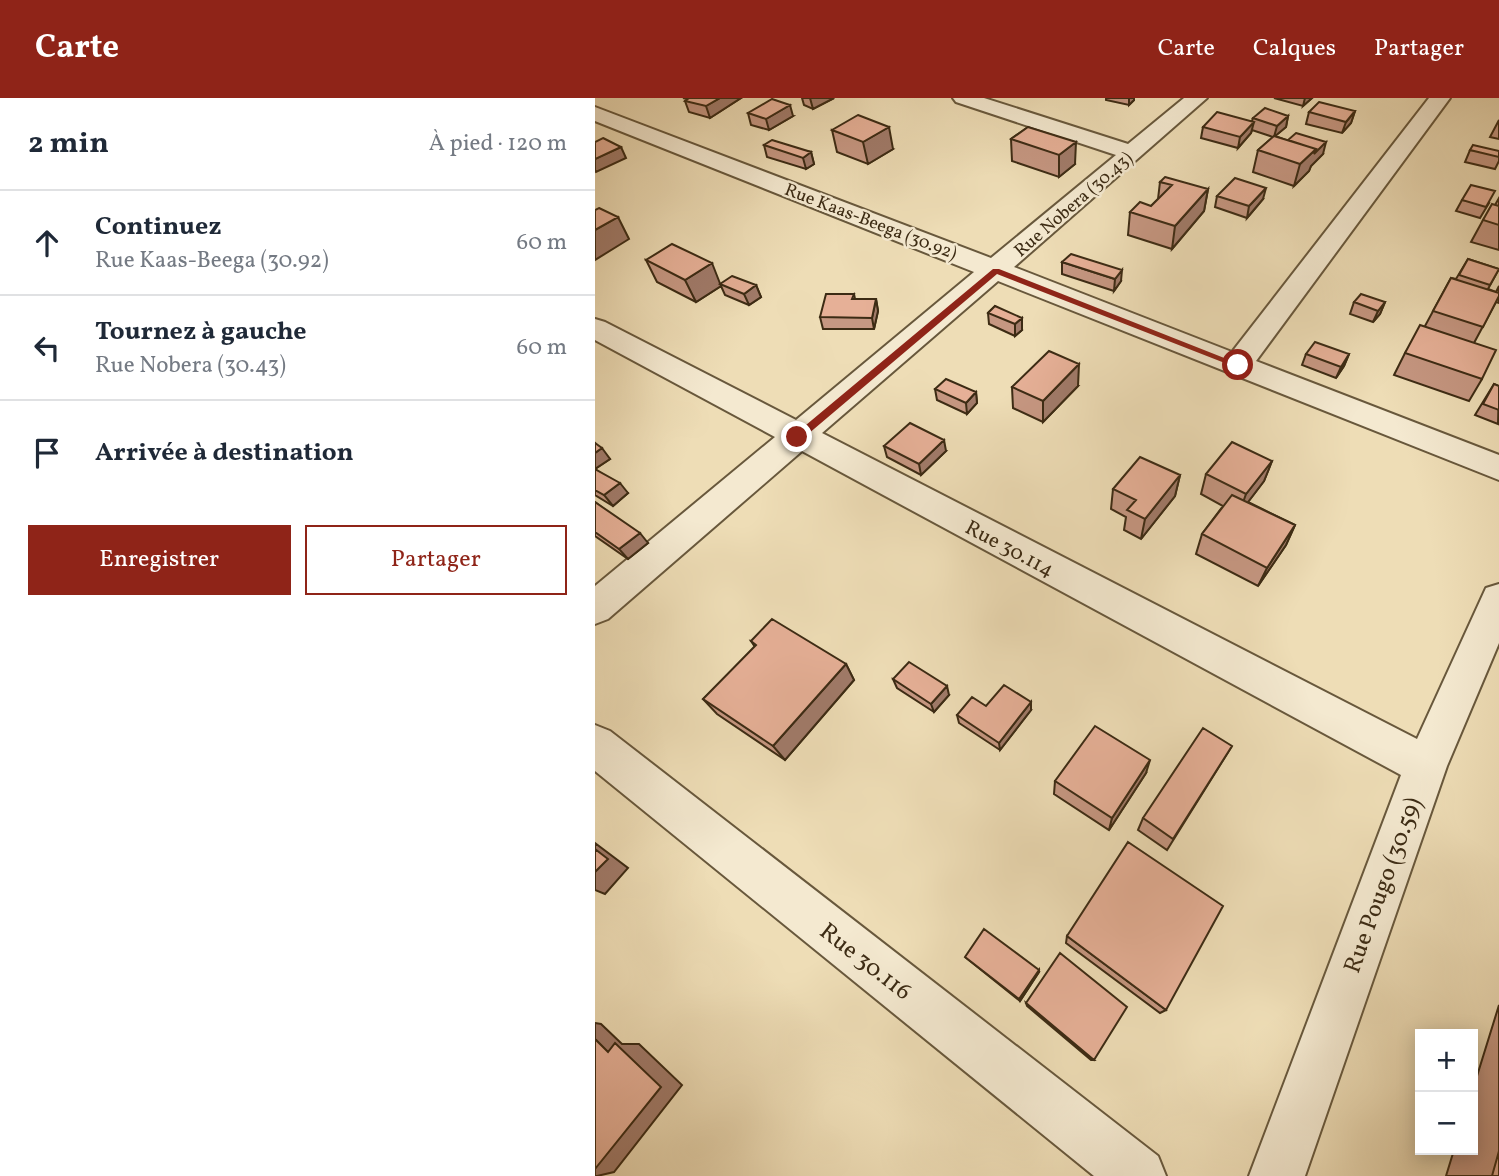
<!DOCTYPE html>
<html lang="fr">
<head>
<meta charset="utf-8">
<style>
  :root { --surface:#fff; --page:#f2f2f3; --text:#1f2937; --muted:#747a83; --line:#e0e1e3; --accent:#8f2418 }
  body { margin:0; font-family:Vollkorn,serif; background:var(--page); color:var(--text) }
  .controls { position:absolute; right:21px; bottom:21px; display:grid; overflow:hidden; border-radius:0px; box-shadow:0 4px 18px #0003 }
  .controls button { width:63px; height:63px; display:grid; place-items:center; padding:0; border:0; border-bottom:2px solid var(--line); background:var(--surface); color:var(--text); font:35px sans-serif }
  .stop { position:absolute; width:21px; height:21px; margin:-16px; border:5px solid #8f2418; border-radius:50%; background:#fff }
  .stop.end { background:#8f2418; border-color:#fff; box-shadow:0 2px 7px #0008 }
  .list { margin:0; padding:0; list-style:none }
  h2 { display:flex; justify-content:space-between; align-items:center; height:91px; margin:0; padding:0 28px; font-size:30px }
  h2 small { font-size:23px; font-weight:400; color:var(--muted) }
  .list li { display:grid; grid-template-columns:46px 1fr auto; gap:21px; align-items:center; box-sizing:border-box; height:105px; padding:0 28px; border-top:2px solid var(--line) }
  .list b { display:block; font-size:26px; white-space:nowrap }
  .list p { margin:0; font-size:23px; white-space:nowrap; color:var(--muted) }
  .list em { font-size:23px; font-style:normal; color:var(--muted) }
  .actions { display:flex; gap:14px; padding:21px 28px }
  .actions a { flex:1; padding:16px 0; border:2px solid var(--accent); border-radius:0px; text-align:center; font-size:24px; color:var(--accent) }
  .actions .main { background:var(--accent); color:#fff }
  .icon { flex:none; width:38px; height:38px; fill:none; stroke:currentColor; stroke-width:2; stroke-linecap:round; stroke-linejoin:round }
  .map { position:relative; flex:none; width:904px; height:1078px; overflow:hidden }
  header { display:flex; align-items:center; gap:42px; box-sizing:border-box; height:98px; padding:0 35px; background:var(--accent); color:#fff }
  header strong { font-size:33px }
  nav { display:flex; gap:38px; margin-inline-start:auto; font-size:24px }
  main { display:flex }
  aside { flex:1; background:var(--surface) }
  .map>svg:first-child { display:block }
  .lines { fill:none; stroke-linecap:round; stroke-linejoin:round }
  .minor-casing { stroke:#68583c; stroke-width:4 }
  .minor { fill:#f4e9d0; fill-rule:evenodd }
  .wall { fill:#c69782; stroke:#3c2b14; stroke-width:2 }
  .shaded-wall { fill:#a17b6a; stroke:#3c2b14; stroke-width:2 }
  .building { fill:#e6b097; stroke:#3c2b14; stroke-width:2 }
  .route { fill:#8f2418 }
  .labels { text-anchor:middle; stroke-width:5; stroke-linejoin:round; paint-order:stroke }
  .far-street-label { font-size:18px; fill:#3c2b14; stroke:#f4e9d0 }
  .street-label { font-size:21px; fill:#3c2b14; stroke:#f4e9d0 }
  .near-street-label { font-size:24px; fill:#3c2b14; stroke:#f4e9d0 }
</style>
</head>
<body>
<header>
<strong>Carte</strong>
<nav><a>Carte</a><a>Calques</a><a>Partager</a></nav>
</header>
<main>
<aside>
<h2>2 min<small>À pied · 120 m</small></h2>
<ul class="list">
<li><svg class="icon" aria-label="ahead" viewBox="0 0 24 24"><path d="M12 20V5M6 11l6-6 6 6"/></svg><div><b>Continuez</b><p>Rue Kaas-Beega (30.92)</p></div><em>60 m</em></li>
<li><svg class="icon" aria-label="left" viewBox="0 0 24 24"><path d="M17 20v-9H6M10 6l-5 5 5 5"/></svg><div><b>Tournez à gauche</b><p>Rue Nobera (30.43)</p></div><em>60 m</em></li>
<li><svg class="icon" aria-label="arrive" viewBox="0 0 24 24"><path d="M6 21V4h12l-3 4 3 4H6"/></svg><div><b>Arrivée à destination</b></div></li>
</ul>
<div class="actions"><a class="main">Enregistrer</a><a>Partager</a></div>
</aside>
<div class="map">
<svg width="904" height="1078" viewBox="0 0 904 1078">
  <rect width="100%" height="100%" fill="#eeddb6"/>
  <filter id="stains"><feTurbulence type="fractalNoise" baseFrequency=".00286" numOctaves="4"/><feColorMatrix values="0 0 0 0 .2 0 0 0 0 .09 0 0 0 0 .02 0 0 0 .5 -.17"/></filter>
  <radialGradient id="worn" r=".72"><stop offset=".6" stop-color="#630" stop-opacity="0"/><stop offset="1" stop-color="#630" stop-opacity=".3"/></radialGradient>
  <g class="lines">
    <!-- minor casing -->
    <g class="minor-casing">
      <path id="minor" d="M 358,0 L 389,0 L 533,46 L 589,0 L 612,0 L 419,169 L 637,254 L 834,0 L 855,0 L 661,263 L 904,357 L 904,382 L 403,183 L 227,335 L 822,641 L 891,490 L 904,486 L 904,545 L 852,668 L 710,1078 L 654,1078 L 806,677 L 207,353 L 13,521 L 0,526 L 0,488 L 180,339 L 0,242 L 0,221 L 10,224 L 201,322 L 379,174 L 0,23 L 0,9 L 396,160 L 521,57 L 361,4 Z
        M 0,627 L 15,633 L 563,1058 L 571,1078 L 499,1078 L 0,673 Z"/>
    </g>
    <!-- minor -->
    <use href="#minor" class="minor"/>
  </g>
  <!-- wall -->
  <path class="wall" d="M 88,0 L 146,0 L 115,20 L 94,14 L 90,3 L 92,1 Z
    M 207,0 L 239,0 L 218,11 L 209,7 Z
    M 511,0 L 539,0 L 539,2 L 534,7 L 511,2 Z
    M 679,0 L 717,0 L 708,8 Z
    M 760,13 L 756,25 L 747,35 L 711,26 L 714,14 Z
    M 153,15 L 198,18 L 174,32 L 156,27 Z
    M 693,18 L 691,29 L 680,38 L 728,56 L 716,68 L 714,73 L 699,88 L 658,74 L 663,52 L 678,39 L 657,32 L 656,35 L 643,50 L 606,40 L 608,29 L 657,23 L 658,20 Z
    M 904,22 L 904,41 L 895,39 Z
    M 433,29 L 480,66 L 464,79 L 417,63 L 416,41 Z
    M 237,32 L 298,51 L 273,66 L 242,54 Z
    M 169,47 L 216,54 L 219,66 L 211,71 L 172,59 Z
    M 875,52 L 904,53 L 904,63 L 900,71 L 870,64 Z
    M 565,84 L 613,91 L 609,113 L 577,151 L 533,137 L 535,114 L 556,108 L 563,101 Z
    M 622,98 L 668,101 L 652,120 L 620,109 Z
    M 904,100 L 904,152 L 876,144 L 888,122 L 900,107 Z
    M 867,102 L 894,105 L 885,120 L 861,113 Z
    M 873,161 L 904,171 L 893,191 L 901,194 L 904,188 L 904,205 L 901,204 L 879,245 L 887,281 L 874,303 L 799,277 L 810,255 L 830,228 L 856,180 L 861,181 Z
    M 51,162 L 125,186 L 161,187 L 166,199 L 154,207 L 130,197 L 126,188 L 101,204 L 62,184 Z
    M 467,164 L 526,183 L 519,193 L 467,176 Z
    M 259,196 L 260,201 L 281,201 L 283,213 L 279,231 L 228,231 L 225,219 Z
    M 759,204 L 790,204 L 785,216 L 778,224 L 755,216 Z
    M 400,208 L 427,232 L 420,238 L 394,226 L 393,215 Z
    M 711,256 L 754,256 L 749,268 L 741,280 L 707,267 Z
    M 899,286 L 904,288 L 903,326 L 880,317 Z
    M 483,288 L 448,324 L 418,310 L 417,289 Z
    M 340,291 L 381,294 L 382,305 L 372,316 L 342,302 Z
    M 0,345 L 15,361 L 0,371 L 33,395 L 18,408 L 0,397 Z
    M 289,348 L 351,353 L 326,377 L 292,359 Z
    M 677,363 L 669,383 L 653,404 L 700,427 L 691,447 L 663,488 L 601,456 L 607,436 L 628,408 L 606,396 L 611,376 Z
    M 585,377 L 580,398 L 546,441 L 529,432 L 531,419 L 516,411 L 518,391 Z
    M 0,404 L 53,445 L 33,461 L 0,438 Z
    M 156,543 L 251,566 L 259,582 L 190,662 L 122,616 L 108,601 L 160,549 Z
    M 298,581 L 354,597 L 339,614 L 302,590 Z
    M 391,608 L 436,612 L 405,652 L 364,625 L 362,617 Z
    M 637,648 L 572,752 L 543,732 L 548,720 Z
    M 551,675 L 514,732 L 459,696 L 460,683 Z
    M 472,838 L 571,912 L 565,915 L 471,845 Z
    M 370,859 L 444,874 L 425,903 Z
    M 431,905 L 499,962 L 496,962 L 432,908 Z
    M 904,907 L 904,1078 L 851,1078 L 859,1052 L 878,1052 L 878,991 Z"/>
  <!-- shaded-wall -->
  <path class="shaded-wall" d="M 125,0 L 146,0 L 115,20 L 111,8 Z
    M 215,0 L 239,0 L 218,11 Z
    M 534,0 L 539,0 L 539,2 L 534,7 Z
    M 710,0 L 717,0 L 708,8 Z
    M 195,7 L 198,18 L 174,32 L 171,21 Z
    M 760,13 L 756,25 L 747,35 L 751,24 Z
    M 693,18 L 691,29 L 679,39 L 682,28 Z
    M 659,24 L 656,35 L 643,50 L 645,39 Z
    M 294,29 L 298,51 L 273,66 L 268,44 Z
    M 481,44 L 480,66 L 464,79 L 464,57 Z
    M 731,44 L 728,56 L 716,68 L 714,73 L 699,88 L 705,66 L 721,51 Z
    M 26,49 L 31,60 L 1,74 L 0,72 L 0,61 Z
    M 216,54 L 219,66 L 211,71 L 208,60 Z
    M 671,90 L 668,101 L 652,120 L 654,108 Z
    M 613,91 L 609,113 L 577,151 L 580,128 Z
    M 23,119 L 34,141 L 0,162 L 0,132 Z
    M 117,165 L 126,188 L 101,204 L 90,182 Z
    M 527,172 L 526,183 L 519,193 L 520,181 Z
    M 161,187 L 166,199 L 154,207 L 149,196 Z
    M 281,201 L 283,213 L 279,231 L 277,220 Z
    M 790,204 L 785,216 L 778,224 L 783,213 Z
    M 427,220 L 427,232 L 420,238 L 420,226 Z
    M 754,256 L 749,268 L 741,280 L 746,269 Z
    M 484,266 L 483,288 L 448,324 L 448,303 Z
    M 381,294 L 382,305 L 372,316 L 371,305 Z
    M 349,342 L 351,353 L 326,377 L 324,366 Z
    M 7,350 L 15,361 L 0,371 L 0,355 Z
    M 677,363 L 669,383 L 644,416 L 651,396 Z
    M 585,377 L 580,398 L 546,441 L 550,421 Z
    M 25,385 L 33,395 L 18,408 L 9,397 Z
    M 700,427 L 691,447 L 663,488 L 672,470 Z
    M 45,435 L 53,445 L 33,461 L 24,451 Z
    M 251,566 L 259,582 L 190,662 L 178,648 Z
    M 352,588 L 354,597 L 339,614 L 336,606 Z
    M 436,604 L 436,612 L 405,652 L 404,645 Z
    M 555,662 L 551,675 L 514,732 L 517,720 Z
    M 0,745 L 33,770 L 10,796 L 0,792 Z
    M 444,872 L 444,874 L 425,903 L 424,901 Z
    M 0,925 L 6,926 L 27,946 L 44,946 L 87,987 L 19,1074 L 2,1078 L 0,1078 L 0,1071 L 13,954 L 0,941 Z"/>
  <!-- building -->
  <path class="building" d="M 94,0 L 125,0 L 111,8 L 90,3 Z
    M 177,1 L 195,7 L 171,21 L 153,15 Z
    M 724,4 L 760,13 L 751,24 L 714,14 Z
    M 670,10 L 693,18 L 682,28 L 658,20 Z
    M 622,14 L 659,24 L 645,39 L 608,29 Z
    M 263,17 L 294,29 L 268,44 L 237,32 Z
    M 433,29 L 481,44 L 464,57 L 416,41 Z
    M 701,35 L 731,44 L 719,56 L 721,51 L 693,42 Z
    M 679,38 L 721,51 L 705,66 L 663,52 Z
    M 8,40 L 26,49 L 0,61 L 0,44 Z
    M 177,42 L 216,54 L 208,60 L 169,47 Z
    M 878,47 L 904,53 L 904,59 L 875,52 Z
    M 570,79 L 613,91 L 580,128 L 535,114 L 545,104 L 556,108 L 577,87 L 565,84 Z
    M 640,80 L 671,90 L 654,108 L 622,98 Z
    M 876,87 L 900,93 L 891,109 L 867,102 Z
    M 897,106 L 904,108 L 904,127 L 888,122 Z
    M 4,110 L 23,119 L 0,132 L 0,112 Z
    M 77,146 L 117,165 L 90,182 L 51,162 Z
    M 476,156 L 527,172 L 520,181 L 467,164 Z
    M 873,161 L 904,171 L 895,187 L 864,177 Z
    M 137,178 L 161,187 L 149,196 L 125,186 Z
    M 856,180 L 904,195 L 904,198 L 888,229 L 838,213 Z
    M 231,196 L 259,196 L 257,201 L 281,201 L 277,220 L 225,219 Z
    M 766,196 L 790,204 L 783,213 L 759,204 Z
    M 400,208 L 427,220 L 420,226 L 393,215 Z
    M 825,227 L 901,252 L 887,281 L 810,255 Z
    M 720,244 L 754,256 L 746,269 L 711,256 Z
    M 454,253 L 484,266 L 448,303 L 417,289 Z
    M 351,281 L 381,294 L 371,305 L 340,291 Z
    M 899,286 L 904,288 L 904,312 L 888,306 Z
    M 315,325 L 349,342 L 324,366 L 289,348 Z
    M 637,344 L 677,363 L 651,396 L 611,376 Z
    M 0,345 L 7,350 L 0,355 Z
    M 545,359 L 585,377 L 550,421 L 532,412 L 541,402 L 518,391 Z
    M 0,371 L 25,385 L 9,397 L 0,392 Z
    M 637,397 L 700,427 L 672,470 L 607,436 Z
    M 0,404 L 45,435 L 24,451 L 0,434 Z
    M 177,521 L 251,566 L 178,648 L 108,601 L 161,547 L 156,543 Z
    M 314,564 L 352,588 L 336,606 L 298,581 Z
    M 409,587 L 436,604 L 404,645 L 362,617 L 377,599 L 391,608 Z
    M 500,628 L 555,662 L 517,720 L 460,683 Z
    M 608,630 L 637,648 L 578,741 L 548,720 Z
    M 533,744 L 628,808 L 571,912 L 472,838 Z
    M 0,751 L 13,761 L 0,774 Z
    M 389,831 L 444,872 L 424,901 L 370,859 Z
    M 465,855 L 532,909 L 499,962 L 431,905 Z
    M 0,941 L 13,954 L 20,945 L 66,989 L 0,1071 Z
    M 904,1053 L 904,1078 L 897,1078 Z"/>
  <!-- route -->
  <path class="route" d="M 398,171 L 404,171 L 647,267 L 640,269 L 402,176 L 206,342 L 199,342 L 199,337 Z"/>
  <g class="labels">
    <!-- far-street labels -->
    <g class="far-street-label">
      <text transform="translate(478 106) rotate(-41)" y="6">Rue Nobera (30.43)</text>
      <text transform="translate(276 123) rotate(21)" y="6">Rue Kaas-Beega (30.92)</text>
    </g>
    <!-- street labels -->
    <g class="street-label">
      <text transform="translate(415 450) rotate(28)" y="7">Rue 30.114</text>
    </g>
    <!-- near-street labels -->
    <g class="near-street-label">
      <text transform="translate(787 787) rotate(-70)" y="8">Rue Pougo (30.59)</text>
      <text transform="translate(271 863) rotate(38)" y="8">Rue 30.116</text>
    </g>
  </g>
  <rect width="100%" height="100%" filter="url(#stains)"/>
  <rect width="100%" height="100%" fill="url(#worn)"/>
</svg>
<div class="controls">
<button>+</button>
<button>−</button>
</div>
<div class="stop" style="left:643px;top:267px"></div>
<div class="stop end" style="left:202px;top:339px"></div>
</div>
</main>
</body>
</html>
